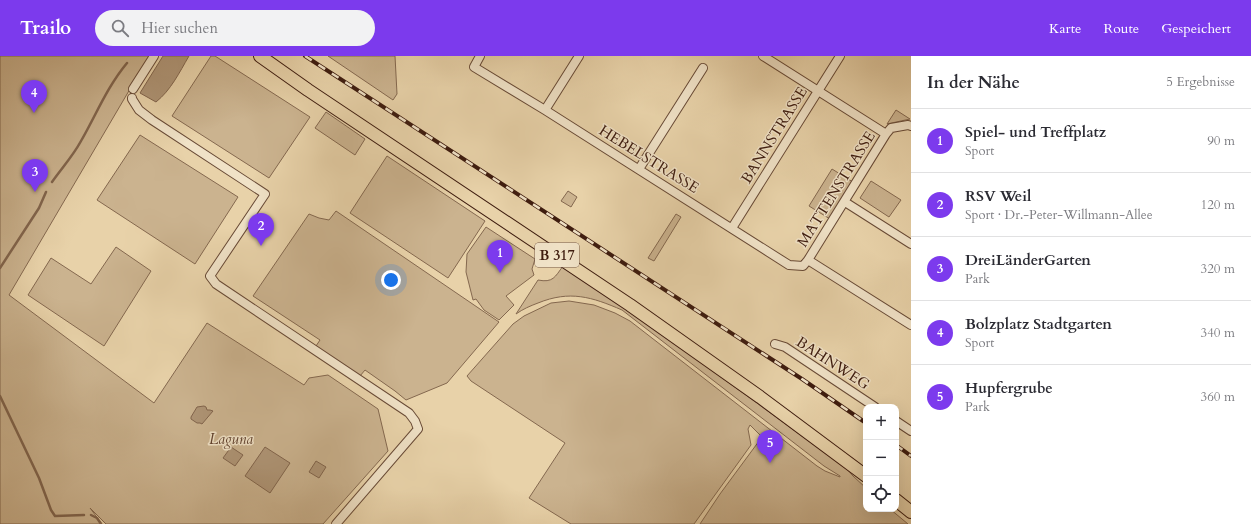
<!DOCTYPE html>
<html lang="de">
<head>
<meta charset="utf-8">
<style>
  :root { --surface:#fff; --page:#f2f2f3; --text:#2b2b33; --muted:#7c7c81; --line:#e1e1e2; --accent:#7c3aed }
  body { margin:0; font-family:Cardo,serif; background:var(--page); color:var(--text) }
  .controls { position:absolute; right:12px; bottom:12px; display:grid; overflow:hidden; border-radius:8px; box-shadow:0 4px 16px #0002 }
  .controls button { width:36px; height:36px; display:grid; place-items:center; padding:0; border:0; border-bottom:1px solid var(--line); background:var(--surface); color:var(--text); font:20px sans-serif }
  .you { position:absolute; left:391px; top:224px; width:14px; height:14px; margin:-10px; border:3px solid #fff; border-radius:50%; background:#1a73e8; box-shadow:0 0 0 6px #1a73e833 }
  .badge { display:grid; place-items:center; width:26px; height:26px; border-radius:50%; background:var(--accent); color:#fff; font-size:13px; font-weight:700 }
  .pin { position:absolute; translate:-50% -33px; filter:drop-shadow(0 1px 2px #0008) }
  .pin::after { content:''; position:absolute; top:21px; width:14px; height:12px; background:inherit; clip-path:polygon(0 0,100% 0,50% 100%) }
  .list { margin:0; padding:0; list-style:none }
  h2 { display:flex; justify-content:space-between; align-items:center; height:52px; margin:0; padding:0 16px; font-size:17px }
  h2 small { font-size:13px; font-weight:400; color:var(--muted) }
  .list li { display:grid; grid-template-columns:26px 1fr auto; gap:12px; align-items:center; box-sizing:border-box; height:64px; padding:0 16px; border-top:1px solid var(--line) }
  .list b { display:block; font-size:15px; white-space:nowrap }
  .list p { margin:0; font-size:13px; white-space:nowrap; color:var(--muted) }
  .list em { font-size:13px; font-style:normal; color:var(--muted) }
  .icon { flex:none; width:22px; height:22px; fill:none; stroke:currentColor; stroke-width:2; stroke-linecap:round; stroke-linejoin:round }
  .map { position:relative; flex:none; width:911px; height:468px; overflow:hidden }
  header { display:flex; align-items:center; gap:24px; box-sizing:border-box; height:56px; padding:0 20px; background:var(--accent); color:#fff }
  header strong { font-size:19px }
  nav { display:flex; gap:22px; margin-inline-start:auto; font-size:14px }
  .search { width:280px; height:36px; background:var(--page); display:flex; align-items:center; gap:10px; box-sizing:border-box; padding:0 14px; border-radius:22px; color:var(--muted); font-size:15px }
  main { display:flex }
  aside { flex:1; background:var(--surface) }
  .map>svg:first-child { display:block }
  .green { fill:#cbb38f; stroke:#84684f }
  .water { fill:#ae9475; stroke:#81644c }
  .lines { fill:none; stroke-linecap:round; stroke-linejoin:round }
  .stream { stroke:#81644c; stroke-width:2.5 }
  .street-casing { stroke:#684a36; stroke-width:10 }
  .primary-casing { stroke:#3e1c0f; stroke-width:14 }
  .street { stroke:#f0e2c7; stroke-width:8 }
  .primary { stroke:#e8d2a9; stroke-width:12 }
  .rail-casing { stroke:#3e1c0f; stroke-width:4 }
  .rail { stroke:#f0e2c7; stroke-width:2.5; stroke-dasharray:8; stroke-linecap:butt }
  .labels { text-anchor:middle; stroke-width:3; stroke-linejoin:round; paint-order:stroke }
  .shield { fill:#f0e2c7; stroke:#735746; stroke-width:1 }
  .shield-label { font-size:14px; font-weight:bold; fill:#3e1c0f }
  .street-label { font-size:15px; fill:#3e1c0f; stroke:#f0e2c7 }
  .park-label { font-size:15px; font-style:italic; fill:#61422f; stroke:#f0e2c7 }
</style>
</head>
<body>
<header>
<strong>Trailo</strong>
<div class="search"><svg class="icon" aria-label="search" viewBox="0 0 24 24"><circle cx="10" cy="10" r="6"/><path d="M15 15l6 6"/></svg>Hier suchen</div>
<nav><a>Karte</a><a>Route</a><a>Gespeichert</a></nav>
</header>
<main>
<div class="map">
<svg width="911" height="468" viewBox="0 0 911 468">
  <rect width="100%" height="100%" fill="#e8d2a9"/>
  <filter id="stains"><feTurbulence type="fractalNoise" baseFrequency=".005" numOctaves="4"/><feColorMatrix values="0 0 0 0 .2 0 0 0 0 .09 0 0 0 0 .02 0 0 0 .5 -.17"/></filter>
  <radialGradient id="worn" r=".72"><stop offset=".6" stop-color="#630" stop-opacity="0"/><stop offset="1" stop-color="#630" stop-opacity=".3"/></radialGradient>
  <!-- green -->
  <path class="green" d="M 0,0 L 151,0 L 130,33 L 9,239 L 154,347 L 207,267 L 304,329 L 309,322 L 328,319 L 378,353 L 388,395 L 323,468 L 106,468 L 90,452 L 102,468 L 0,468 Z
    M 211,0 L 215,0 L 310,61 L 269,122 L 172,60 Z
    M 328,0 L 395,0 L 397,38 L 393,44 Z
    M 896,54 L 910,63 L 887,68 Z
    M 326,56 L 365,83 L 355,99 L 315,72 Z
    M 140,79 L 238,141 L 195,208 L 97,144 Z
    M 387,100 L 485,165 L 448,222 L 350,157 Z
    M 832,113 L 853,126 L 830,163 L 809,150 Z
    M 871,125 L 901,144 L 889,161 L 860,142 Z
    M 568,135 L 577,141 L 571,151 L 561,145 Z
    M 336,155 L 499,266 L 447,327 L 406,344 L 395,335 L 365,314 L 360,320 L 316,290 L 320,284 L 253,240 L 309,158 L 319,162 L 329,164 Z
    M 676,158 L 681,161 L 654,205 L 648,202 Z
    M 486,171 L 535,203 L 532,213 L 534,219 L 506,240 L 514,249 L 499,264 L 484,254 L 476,243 L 473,244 L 466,216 L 467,198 Z
    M 116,191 L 151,215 L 104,290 L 28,239 L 51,202 L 91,228 Z
    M 563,210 C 659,275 753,344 847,413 L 853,420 L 866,432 L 866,453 L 890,453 L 908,468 L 700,468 L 720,438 L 762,381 L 750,369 L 748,373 L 751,389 L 694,468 L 571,468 L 529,442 L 565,387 L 471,325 L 467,320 L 513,268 L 524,260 L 551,247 L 569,245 L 594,249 L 615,257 L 630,265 L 817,410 L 825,415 L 840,421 L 840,420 L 824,410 L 622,254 C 592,241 570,234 538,247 C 530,250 523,253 516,258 L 538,224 C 553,227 555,221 563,210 Z"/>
  <!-- water -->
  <path class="water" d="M 163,0 L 189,0 C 179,17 171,34 156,46 L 140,37 Z
    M 204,350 L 206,351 L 207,354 L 210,354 L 213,355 L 202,368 L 200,367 L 197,367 L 191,363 L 191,361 L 197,351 Z
    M 231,391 L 243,399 L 235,410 L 223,402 Z
    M 265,391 L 290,407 L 270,437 L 245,420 Z
    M 316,405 L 326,411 L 319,422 L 309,416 Z"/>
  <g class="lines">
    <!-- stream -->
    <path class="stream" d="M 52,126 C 61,113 73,100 81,85 C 96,59 107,31 127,7
      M 0,212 L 39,152 L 46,136
      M 0,340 L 39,422 L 51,454 L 55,460 L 84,459
      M 91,459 L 97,462 L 101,468"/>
    <!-- street casing -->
    <g class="street-casing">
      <path id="street" d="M 480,0 L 474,11 L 545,54 L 789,209 L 803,210 L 808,204 L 886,78 L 891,72 L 908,69 L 911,70
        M 763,0 L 886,78
        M 133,33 L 154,0
        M 132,42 L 132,43 L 139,54 L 152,64 L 265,138 L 210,220 L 216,228 L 409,357 L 415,365 L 418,373 L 336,468
        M 545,54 L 579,0
        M 639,113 L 703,12
        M 845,146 L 911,188
        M 732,172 L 840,0
        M 808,204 L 911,269
        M 775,288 L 785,291 L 875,351
        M 896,365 L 911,375"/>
    </g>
    <!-- primary casing -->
    <g class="primary-casing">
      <path id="primary" d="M 260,0 L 308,34 L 630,249 L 760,341 L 866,420
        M 896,444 L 911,456"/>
    </g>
    <!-- street -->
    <use href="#street" class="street"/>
    <!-- primary -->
    <use href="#primary" class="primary"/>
    <!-- rail casing -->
    <g class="rail-casing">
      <path id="rail" d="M 305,0 L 802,323 L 866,367
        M 896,389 L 911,400"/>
    </g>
    <!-- rail -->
    <use href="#rail" class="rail"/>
  </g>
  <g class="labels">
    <!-- shield labels -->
    <rect class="shield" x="535" y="187" width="44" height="24" rx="3"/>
    <g class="shield-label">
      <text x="557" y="204">B 317</text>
    </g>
    <!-- street labels -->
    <g class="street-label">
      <text transform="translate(774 79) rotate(-58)" y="5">BANNSTRASSE</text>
      <text transform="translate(649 103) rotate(32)" y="5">HEBELSTRASSE</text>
      <text transform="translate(836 133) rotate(-58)" y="5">MATTENSTRASSE</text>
      <text transform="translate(833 307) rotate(33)" y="5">BAHNWEG</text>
    </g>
    <!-- park labels -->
    <g class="park-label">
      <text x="231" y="388">Laguna</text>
    </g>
  </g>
  <rect width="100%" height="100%" filter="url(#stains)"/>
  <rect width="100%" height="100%" fill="url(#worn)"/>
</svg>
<div class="controls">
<button>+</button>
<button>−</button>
<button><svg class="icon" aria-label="locate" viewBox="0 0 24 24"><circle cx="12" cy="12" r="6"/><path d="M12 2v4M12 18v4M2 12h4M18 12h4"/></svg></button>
</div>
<div class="you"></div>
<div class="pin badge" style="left:500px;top:217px">1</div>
<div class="pin badge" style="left:261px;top:190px">2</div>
<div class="pin badge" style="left:35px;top:136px">3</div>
<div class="pin badge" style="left:34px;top:57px">4</div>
<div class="pin badge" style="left:770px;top:407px">5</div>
</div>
<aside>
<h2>In der Nähe<small>5 Ergebnisse</small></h2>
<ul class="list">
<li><span class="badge">1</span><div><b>Spiel- und Treffplatz</b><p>Sport</p></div><em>90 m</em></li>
<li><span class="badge">2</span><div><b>RSV Weil</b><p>Sport · Dr.-Peter-Willmann-Allee</p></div><em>120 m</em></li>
<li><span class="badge">3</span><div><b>DreiLänderGarten</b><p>Park</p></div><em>320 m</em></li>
<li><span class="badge">4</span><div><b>Bolzplatz Stadtgarten</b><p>Sport</p></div><em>340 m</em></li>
<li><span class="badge">5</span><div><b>Hupfergrube</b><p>Park</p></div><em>360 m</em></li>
</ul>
</aside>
</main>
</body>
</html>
